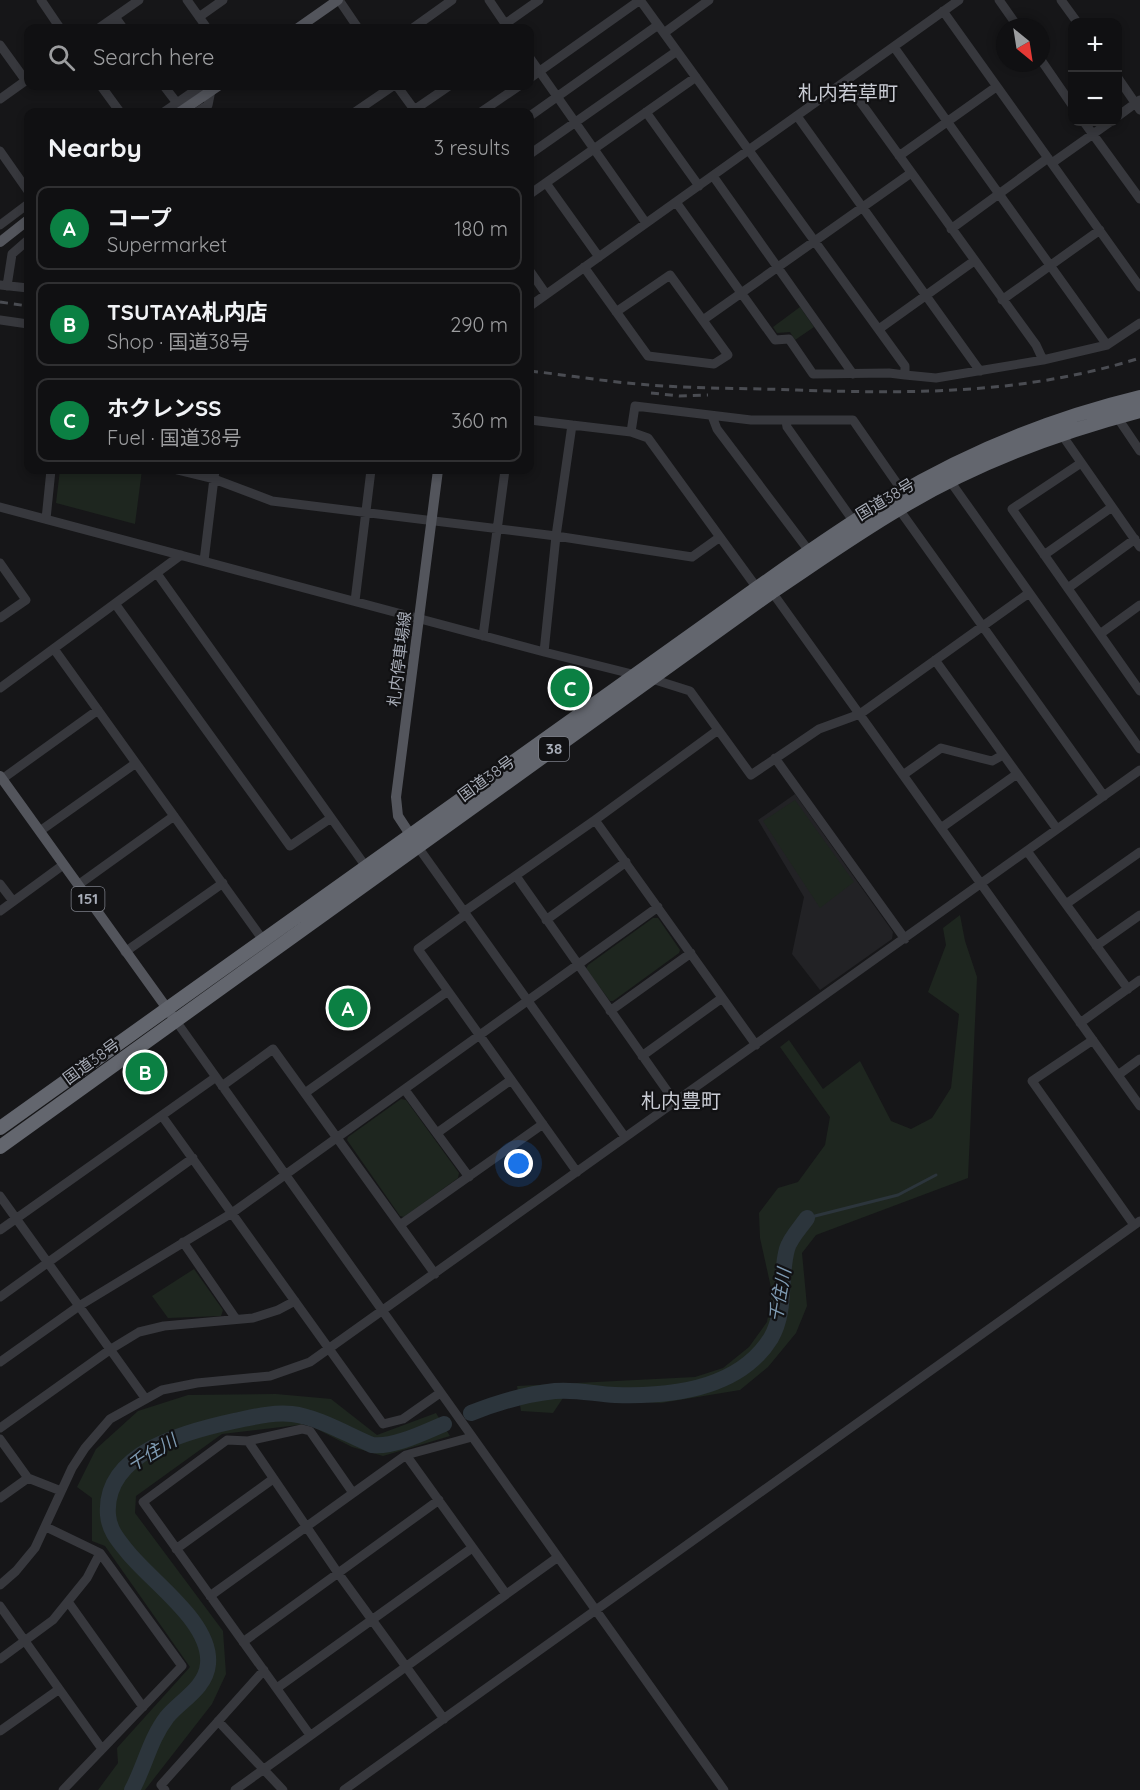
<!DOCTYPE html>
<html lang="en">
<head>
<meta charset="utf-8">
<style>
  :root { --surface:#101012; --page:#19191b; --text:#f1f3f6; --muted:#9c9d9f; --line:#303032; --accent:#0b8043 }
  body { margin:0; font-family:Quicksand,"Noto Sans JP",sans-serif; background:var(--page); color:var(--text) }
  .controls { position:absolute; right:18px; top:18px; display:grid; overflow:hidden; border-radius:12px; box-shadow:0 3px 9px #0003 }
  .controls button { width:54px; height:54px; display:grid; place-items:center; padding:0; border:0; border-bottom:2px solid var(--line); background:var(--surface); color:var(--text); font:30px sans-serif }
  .compass { position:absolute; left:996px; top:18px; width:54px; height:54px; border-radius:50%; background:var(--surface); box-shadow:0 3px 9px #0003; rotate:150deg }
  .you { position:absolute; left:519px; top:1164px; width:21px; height:21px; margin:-15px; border:4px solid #fff; border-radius:50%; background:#1a73e8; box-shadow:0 0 0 9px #1a73e833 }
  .badge { display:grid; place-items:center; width:39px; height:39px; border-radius:50%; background:var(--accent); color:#fff; font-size:20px; font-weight:700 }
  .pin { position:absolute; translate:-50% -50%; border:3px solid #fff; box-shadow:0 2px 6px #0006 }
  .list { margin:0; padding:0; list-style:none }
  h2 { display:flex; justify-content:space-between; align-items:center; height:78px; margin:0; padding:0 24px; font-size:26px }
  h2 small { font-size:20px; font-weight:400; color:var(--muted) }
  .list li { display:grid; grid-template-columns:39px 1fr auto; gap:18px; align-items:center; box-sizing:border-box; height:84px; margin:0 12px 12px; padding:0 12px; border:2px solid var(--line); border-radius:12px }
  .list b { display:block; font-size:22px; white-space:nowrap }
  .list p { margin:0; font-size:20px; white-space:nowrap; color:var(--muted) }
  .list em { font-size:20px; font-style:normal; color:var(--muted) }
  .icon { flex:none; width:33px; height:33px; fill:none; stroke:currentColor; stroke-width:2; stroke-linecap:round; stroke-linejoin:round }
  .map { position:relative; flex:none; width:1140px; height:1790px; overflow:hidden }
  .search { position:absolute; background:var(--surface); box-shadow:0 3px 9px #0003; left:24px; top:24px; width:510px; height:66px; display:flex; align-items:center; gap:15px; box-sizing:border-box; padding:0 21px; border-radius:12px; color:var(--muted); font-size:22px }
  .panel { position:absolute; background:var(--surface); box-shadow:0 3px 9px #0003; left:24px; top:108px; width:510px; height:366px; border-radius:12px }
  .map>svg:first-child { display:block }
  .built { fill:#222225 }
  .green { fill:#1e261f }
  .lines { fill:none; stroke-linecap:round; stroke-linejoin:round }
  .stream { stroke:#2c353c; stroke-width:3 }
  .river { stroke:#2c353c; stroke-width:16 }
  .minor { stroke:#37383d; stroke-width:9 }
  .major { stroke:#53555c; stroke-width:10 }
  .highway { stroke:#63666e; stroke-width:14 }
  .rail { stroke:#4a4c52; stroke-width:3; stroke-dasharray:8 6; stroke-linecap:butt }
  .labels { text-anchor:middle; stroke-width:4.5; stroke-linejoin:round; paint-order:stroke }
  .shield { fill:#111113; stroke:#7b7e86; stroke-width:1.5 }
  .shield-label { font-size:15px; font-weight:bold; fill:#a8adb8 }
  .street-label { font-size:16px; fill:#a8adb8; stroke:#111113 }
  .water-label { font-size:18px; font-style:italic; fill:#7f9bb3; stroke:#111113 }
  .quarter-label { font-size:20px; fill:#c9ccd4; stroke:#111113 }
</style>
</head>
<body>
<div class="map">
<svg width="1140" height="1790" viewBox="0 0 1140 1790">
  <rect width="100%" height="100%" fill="#161618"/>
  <!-- built -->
  <path class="built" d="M 795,794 L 893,932 L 892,939 L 820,990 L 792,954 L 804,897 L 758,820 Z"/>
  <!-- green -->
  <path class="green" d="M 800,307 L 814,327 L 795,340 L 790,332 L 777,333 L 773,327 Z
    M 60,470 L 142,470 L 135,524 L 56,503 Z
    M 795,800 L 854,882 L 820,908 L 763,821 Z
    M 960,915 L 965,941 L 977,977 L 968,1178 L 816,1235 L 802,1253 L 807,1306 L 796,1333 L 768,1367 L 740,1390 L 661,1403 L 563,1398 L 553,1413 L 521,1411 L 517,1386 L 695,1377 L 723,1368 L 749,1347 L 767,1322 L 772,1292 L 760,1238 L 759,1213 L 778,1188 L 798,1182 L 825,1145 L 830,1117 L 780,1047 L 789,1040 L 823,1089 L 860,1061 L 891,1121 L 911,1129 L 932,1118 L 951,1088 L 959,1014 L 928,992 L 946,945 L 943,928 Z
    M 653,918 L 658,918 L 680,950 L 679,953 L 613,1001 L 610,1001 L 586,969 L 588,965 Z
    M 401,1099 L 406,1100 L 459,1173 L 458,1178 L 404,1217 L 400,1216 L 347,1140 L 348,1137 Z
    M 194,1269 L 223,1310 L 221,1316 L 168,1318 L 152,1296 Z
    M 276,1394 L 331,1399 L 377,1435 L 436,1413 L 450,1436 L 383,1456 L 352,1447 L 307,1424 L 222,1434 L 136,1496 L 135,1513 L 223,1631 L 226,1674 L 212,1704 L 145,1790 L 98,1790 L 118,1763 L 117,1748 L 190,1667 L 105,1546 L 92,1541 L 92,1498 L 77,1487 L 96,1449 L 138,1411 L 188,1395 Z"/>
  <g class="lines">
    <!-- stream -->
    <path class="stream" d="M 807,1218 L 898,1195 L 936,1175"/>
    <!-- river -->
    <path class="river" d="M 471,1413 C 499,1402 525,1394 555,1391 C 575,1389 595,1394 615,1395 C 670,1397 739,1390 771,1338 C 787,1310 779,1278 787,1249 C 790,1238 801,1227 807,1218
      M 132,1790 C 145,1766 150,1739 167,1717 C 180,1701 206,1688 208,1664 C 212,1622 151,1582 126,1550 C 117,1539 109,1529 108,1515 C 103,1452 188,1431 234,1421 C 254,1417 272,1412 292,1414 C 318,1417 348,1435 372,1445 C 393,1448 425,1432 444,1424"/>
    <!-- minor -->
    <path class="minor" d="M 41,0 L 60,28
      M 187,0 L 207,28
      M 339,0 L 358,28
      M 489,0 L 508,28
      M 640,0 L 905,366 L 905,375 L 936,378 L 1043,360 L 1107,345 L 1140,323
      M 999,0 L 1018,27
      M 1061,0 L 1077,22
      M 943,11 L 1140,287
      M 115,17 L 123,28
      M 199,17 L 223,0
      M 505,24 L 539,0
      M 99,28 L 139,0
      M 413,28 L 452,0
      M 664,33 L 709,0
      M 0,45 L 26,81
      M 894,47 L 1107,345
      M 530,58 L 646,223
      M 1041,60 L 1072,105
      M 530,78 L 640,0
      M 1118,78 L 1140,110
      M 846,82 L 1036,345 L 1043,360
      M 101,86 L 120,112
      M 164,86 L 177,103
      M 397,86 L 416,112
      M 0,99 L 28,79
      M 414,110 L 449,86
      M 164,112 L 197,89 L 211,90 L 208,105 L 197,112
      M 355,112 L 393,86
      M 481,112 L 519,86
      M 646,112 L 699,186
      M 530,116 L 658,25
      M 797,116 L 980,371
      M 1118,116 L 1140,100
      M 1084,122 L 1140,199
      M 0,151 L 28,191
      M 530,154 L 677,51
      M 899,156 L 996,87
      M 1052,163 L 1110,122
      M 713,176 L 853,374
      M 546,183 L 599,257
      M 530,194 L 696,77
      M 676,202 L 775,340 L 789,339 L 813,374 L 889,373 L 905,375
      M 0,225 L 28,204
      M 951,229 L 1048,158
      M 584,267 L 648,356 L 714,364 L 728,355 L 670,275 L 616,312
      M 530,271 L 546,294
      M 0,285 L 28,288
      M 7,286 L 12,254 L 28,240
      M 1002,300 L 1100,230
      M 530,306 L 959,0
      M 0,320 L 28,324
      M 703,320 L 911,173
      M 879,329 L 974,261
      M 1115,414 L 1140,451
      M 712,416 L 717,429 L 809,551
      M 530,420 L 631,432 L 648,438 L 757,588 L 772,592 L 1140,1106
      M 786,421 L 787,427 L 854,522
      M 631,432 L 635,406 L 751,420 L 853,420 L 903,492
      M 1062,435 L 1140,547
      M 1081,463 L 1012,509 L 1140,691
      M 177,470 L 214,479 L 272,501 L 556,536 L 692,557 L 720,537
      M 950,481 L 1140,749
      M 896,505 L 1104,796
      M 0,507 L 544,652 L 652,679 L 690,691 L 751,775 L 819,729 L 860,714 L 1029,593
      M 46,519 L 51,470
      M 1044,555 L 1112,507
      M 204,561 L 215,470
      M 0,563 L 26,600 L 0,618
      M 158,575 L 374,878
      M 1068,588 L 1135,539
      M 355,601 L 371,470
      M 116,605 L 290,846 L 331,818
      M 1100,634 L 1140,605
      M 483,636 L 505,470
      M 54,649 L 263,940
      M 544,652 L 556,536 L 572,425
      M 935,660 L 1057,829
      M 0,688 L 181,555
      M 775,758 L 905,939
      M 903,775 L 941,748 L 992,761 L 1003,755
      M 2,779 L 98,710
      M 595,820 L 756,1045
      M 941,828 L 1017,774
      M 40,831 L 136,763
      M 418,847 L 625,1137
      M 1027,851 L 1128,989
      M 516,876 L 675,1102
      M 0,884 L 13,901
      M 78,885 L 174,816
      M 1066,904 L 1140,852
      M 0,911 L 63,865
      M 465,911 L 595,820 L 718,730
      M 466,914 L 418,949 L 577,1172
      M 546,920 L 626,862
      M 1096,946 L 1140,915
      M 125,952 L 223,883
      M 610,1011 L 691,953
      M 176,1021 L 724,1790
      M 1080,1023 L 1140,980
      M 1093,1040 L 1032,1081 L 1134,1225
      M 642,1056 L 722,998
      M 1118,1075 L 1140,1059
      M 222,1086 L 273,1049 L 435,1274
      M 405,1090 L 469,1177
      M 305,1093 L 448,991
      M 162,1116 L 383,1424 L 403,1419 L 440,1393
      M 437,1133 L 511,1080
      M 0,1196 L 145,1398
      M 400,1225 L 543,1124
      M 0,1230 L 216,1077
      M 183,1242 L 236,1319
      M 0,1297 L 193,1158
      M 0,1362 L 79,1306 L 232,1213 L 658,907
      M 0,1428 L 111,1349 L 139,1332 L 164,1326 L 253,1318 L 278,1310 L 295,1301
      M 0,1439 L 28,1478 L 61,1491
      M 248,1441 L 338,1573 L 444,1719
      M 406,1455 L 506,1594
      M 0,1498 L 28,1478
      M 46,1527 L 100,1553 L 182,1666 L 63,1790
      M 176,1549 L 273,1479
      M 0,1585 L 16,1571 L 35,1548 L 72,1468 L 85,1448 L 110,1419 L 162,1390 L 197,1383 L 270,1376 L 310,1362 L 1140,770
      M 210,1596 L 406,1455 L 472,1437
      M 69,1603 L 143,1707
      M 0,1606 L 102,1749
      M 243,1642 L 439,1500
      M 0,1659 L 53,1620 L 87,1578 L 100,1553
      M 277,1688 L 472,1548
      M 218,1721 L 283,1790
      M 0,1731 L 58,1690
      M 310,1735 L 143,1502 L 227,1440 L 248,1441 L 302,1429 L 310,1431 L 353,1493
      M 165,1790 L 161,1785 L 264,1670
      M 235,1790 L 558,1557
      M 344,1790 L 1140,1221"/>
    <!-- major -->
    <path class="major" d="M 298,28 L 338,0
      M 180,112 L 218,86
      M 0,242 L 28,220
      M 0,776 L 176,1021
      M 415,842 L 398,816 L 396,797 L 438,470"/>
    <!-- highway -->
    <path class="highway" d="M 0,1128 L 757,588 C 801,557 844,526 890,499 C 967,453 1053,418 1140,397
      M 0,1147 L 772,592 C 814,564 855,535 899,509 C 973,464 1056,433 1140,411"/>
    <!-- rail -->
    <path class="rail" d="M 0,302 L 28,306
      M 530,371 C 566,375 602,381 638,384 C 691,389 745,388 797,390 C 917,394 1025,394 1140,358
      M 651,393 L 679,396 L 708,395"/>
  </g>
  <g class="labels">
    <!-- shield labels -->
    <g class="shield">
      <rect x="539" y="737" width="30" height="24" rx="4.5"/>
      <rect x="71.5" y="887" width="33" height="24" rx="4.5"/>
    </g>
    <g class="shield-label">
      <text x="554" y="754">38</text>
      <text x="88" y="904">151</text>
    </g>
    <!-- street labels -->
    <g class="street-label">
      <text transform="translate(885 499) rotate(-31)" y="6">国道38号</text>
      <text transform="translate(399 659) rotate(-83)" y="6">札内停車場線</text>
      <text transform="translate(486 778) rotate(-36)" y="6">国道38号</text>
      <text transform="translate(91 1061) rotate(-36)" y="6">国道38号</text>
    </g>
    <!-- water labels -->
    <g class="water-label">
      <text transform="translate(780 1295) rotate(-80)" y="6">千住川</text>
      <text transform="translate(152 1453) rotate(-31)" y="6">千住川</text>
    </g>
    <!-- quarter labels -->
    <g class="quarter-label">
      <text x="848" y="100">札内若草町</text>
      <text x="681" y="1108">札内豊町</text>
    </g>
  </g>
</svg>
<div class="controls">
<button>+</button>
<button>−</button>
</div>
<svg class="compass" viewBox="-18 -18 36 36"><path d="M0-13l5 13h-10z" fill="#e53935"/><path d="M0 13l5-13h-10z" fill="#9c9d9f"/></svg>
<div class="you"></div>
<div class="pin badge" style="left:348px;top:1008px">A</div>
<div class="pin badge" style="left:145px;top:1072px">B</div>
<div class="pin badge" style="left:570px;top:688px">C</div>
<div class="search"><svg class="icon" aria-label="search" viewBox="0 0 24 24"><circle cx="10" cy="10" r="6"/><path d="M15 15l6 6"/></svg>Search here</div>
<section class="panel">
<h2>Nearby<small>3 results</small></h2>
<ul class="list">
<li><span class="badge">A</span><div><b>コープ</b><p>Supermarket</p></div><em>180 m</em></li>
<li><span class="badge">B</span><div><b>TSUTAYA札内店</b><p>Shop · 国道38号</p></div><em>290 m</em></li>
<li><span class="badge">C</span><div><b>ホクレンSS</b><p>Fuel · 国道38号</p></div><em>360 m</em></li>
</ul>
</section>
</div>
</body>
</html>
